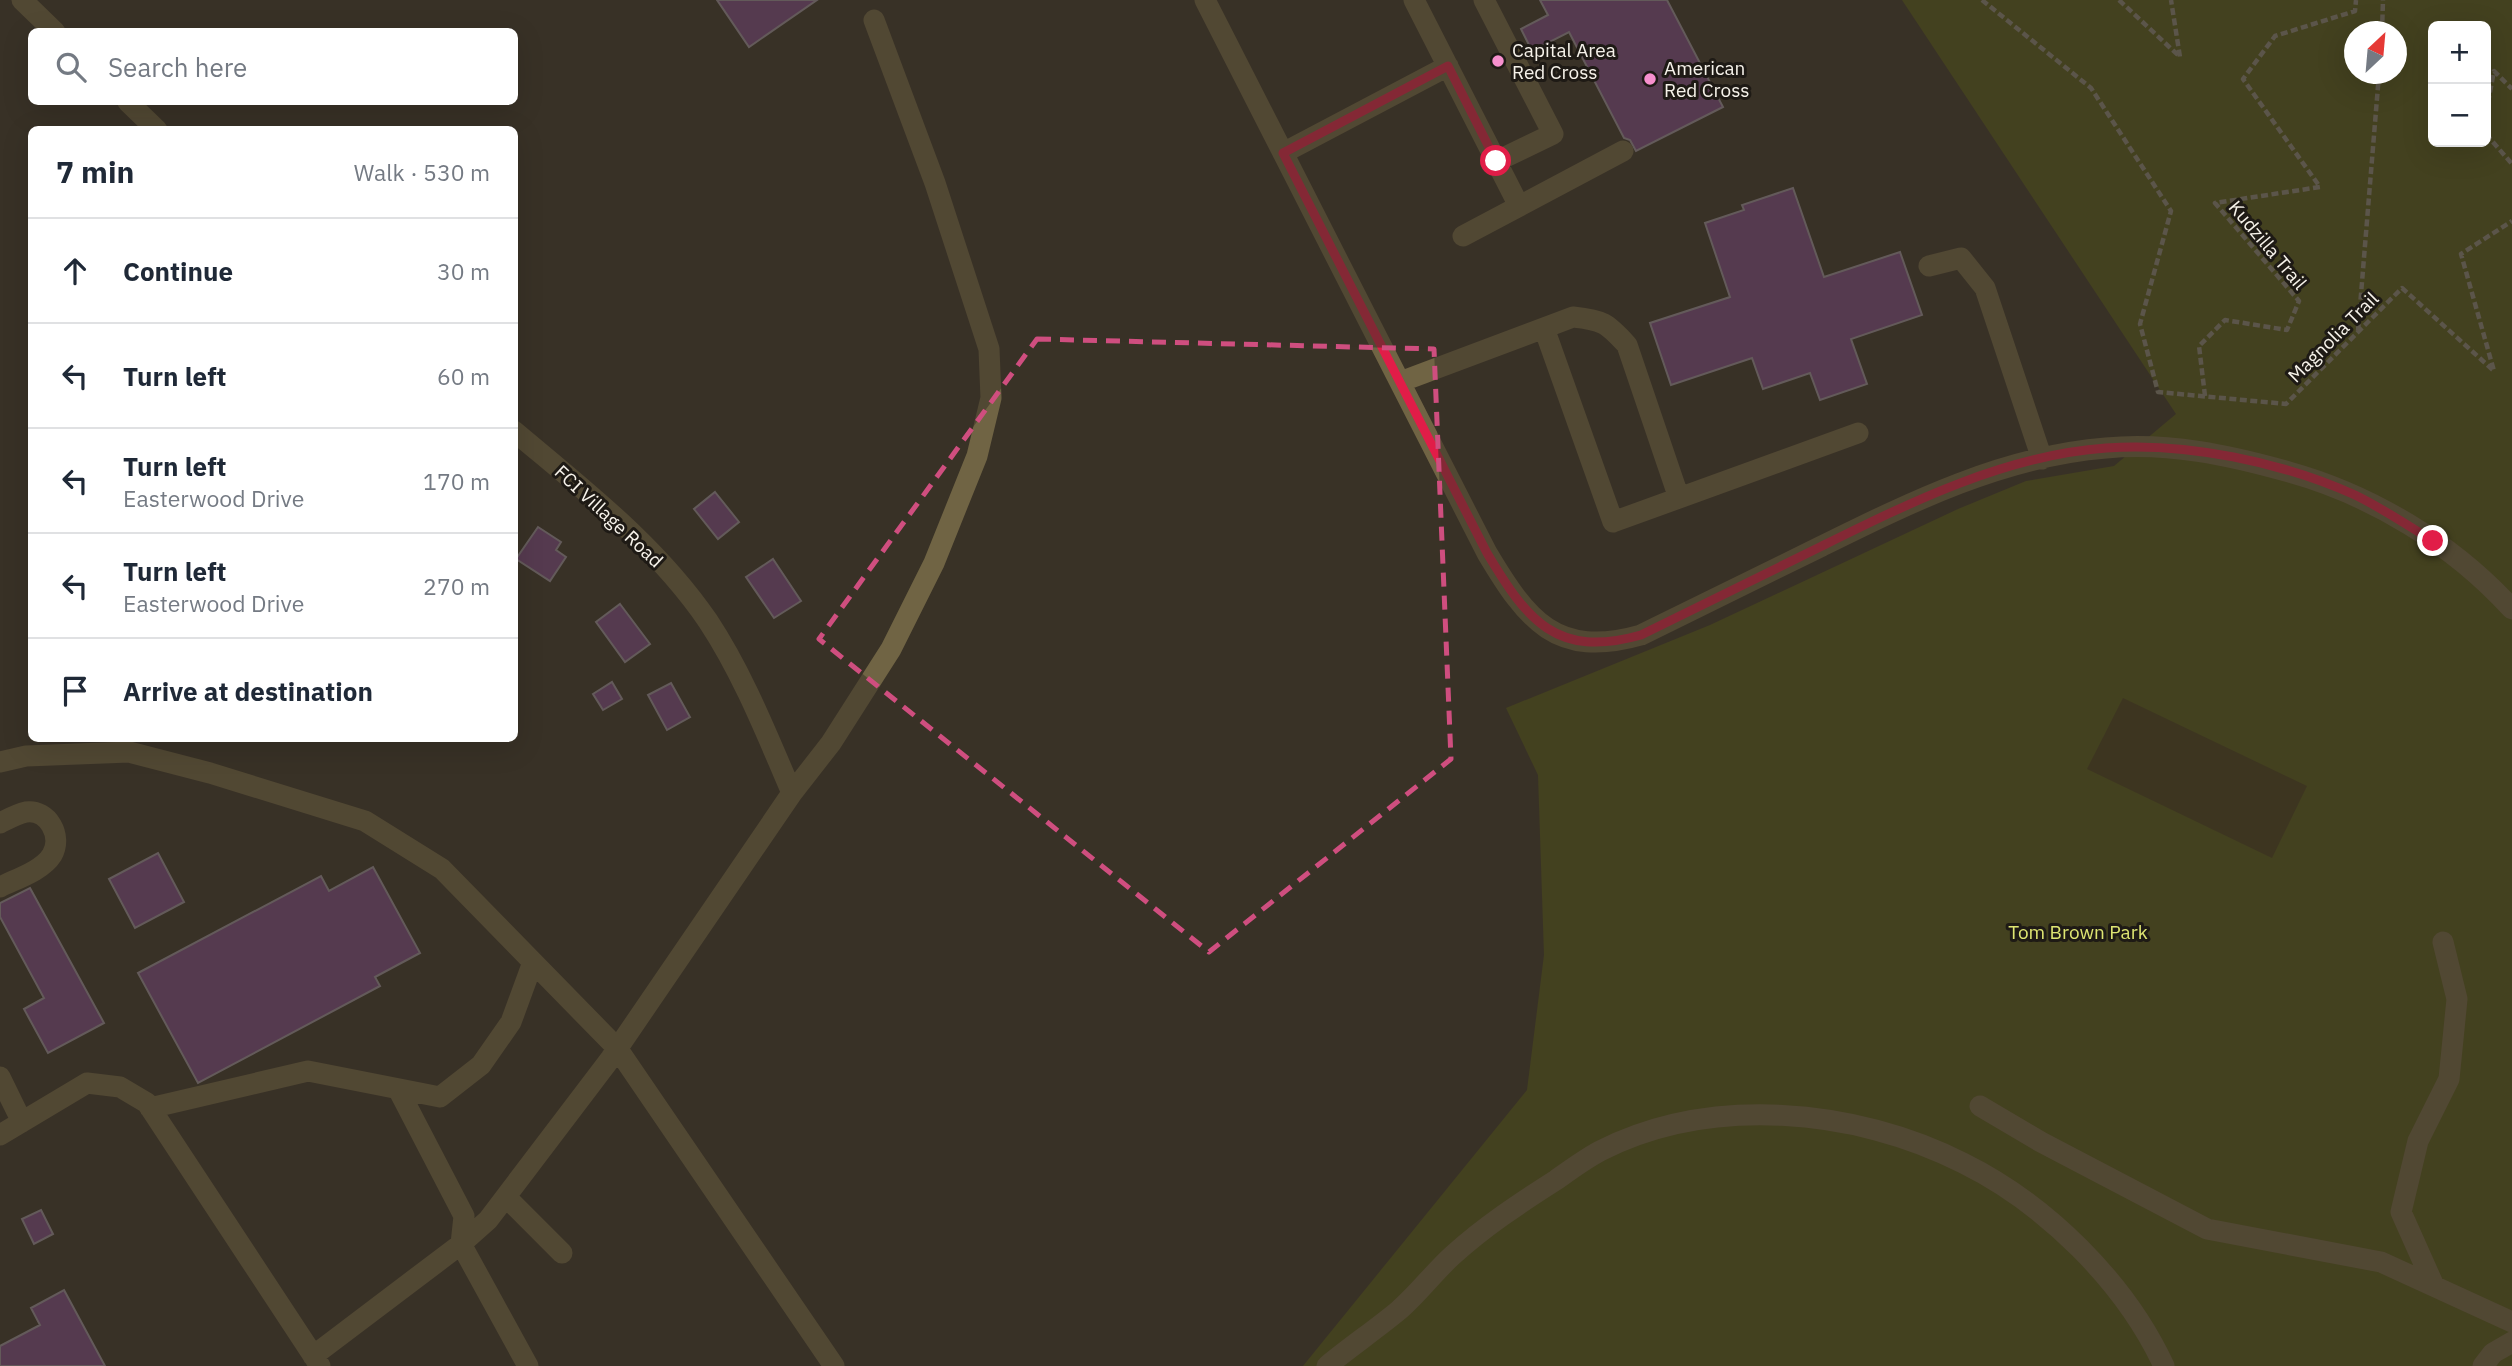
<!DOCTYPE html>
<html lang="en">
<head>
<meta charset="utf-8">
<style>
  :root { --surface:#fff; --page:#f6f6f7; --text:#1f2937; --muted:#747a83; --line:#e0e1e3 }
  body { margin:0; font-family:"IBM Plex Sans",sans-serif; background:var(--page); color:var(--text) }
  .controls { position:absolute; right:21px; top:21px; display:grid; overflow:hidden; border-radius:10px; box-shadow:0 7px 28px #0002 }
  .controls button { width:63px; height:63px; display:grid; place-items:center; padding:0; border:0; border-bottom:2px solid var(--line); background:var(--surface); color:var(--text); font:35px sans-serif }
  .compass { position:absolute; left:2344px; top:21px; width:63px; height:63px; border-radius:50%; background:var(--surface); box-shadow:0 7px 28px #0002; rotate:26deg }
  .stop { position:absolute; width:21px; height:21px; margin:-16px; border:5px solid #e11d48; border-radius:50%; background:#fff }
  .stop.end { background:#e11d48; border-color:#fff; box-shadow:0 2px 7px #0008 }
  .list { margin:0; padding:0; list-style:none }
  h2 { display:flex; justify-content:space-between; align-items:center; height:91px; margin:0; padding:0 28px; font-size:30px }
  h2 small { font-size:23px; font-weight:400; color:var(--muted) }
  .list li { display:grid; grid-template-columns:46px 1fr auto; gap:21px; align-items:center; box-sizing:border-box; height:105px; padding:0 28px; border-top:2px solid var(--line) }
  .list b { display:block; font-size:26px; white-space:nowrap }
  .list p { margin:0; font-size:23px; white-space:nowrap; color:var(--muted) }
  .list em { font-size:23px; font-style:normal; color:var(--muted) }
  .icon { flex:none; width:38px; height:38px; fill:none; stroke:currentColor; stroke-width:2; stroke-linecap:round; stroke-linejoin:round }
  .map { position:relative; flex:none; width:2512px; height:1366px; overflow:hidden }
  .search { position:absolute; background:var(--surface); box-shadow:0 7px 28px #0002; left:28px; top:28px; width:490px; height:77px; display:flex; align-items:center; gap:18px; box-sizing:border-box; padding:0 24px; border-radius:10px; color:var(--muted); font-size:26px }
  .panel { position:absolute; background:var(--surface); box-shadow:0 7px 28px #0002; left:28px; top:126px; width:490px; height:616px; border-radius:10px }
  .map>svg:first-child { display:block }
  .green { fill:#515418; fill-rule:evenodd }
  .sand { fill:#433b1a }
  .building { fill:#784580; stroke:#988d9a; stroke-width:2 }
  .lines { fill:none; stroke-linecap:round; stroke-linejoin:round }
  .path { stroke:#868075; stroke-width:4.5; stroke-dasharray:7 3.5; stroke-linecap:butt }
  .minor { stroke:#706444; stroke-width:21 }
  .route { stroke:#e11d48; stroke-width:9 }
  .marked { fill:none; stroke:#cf4e7f; stroke-width:5; stroke-dasharray:14 9; stroke-linejoin:round }
  .poi-dot { fill:#f790ce; stroke:#1e1a15; stroke-width:2.5 }
  .labels { text-anchor:middle; stroke-width:6; stroke-linejoin:round; paint-order:stroke }
  .poi-label { font-size:19px; fill:#f6f2ea; stroke:#1e1a15; text-anchor:start }
  .street-label { font-size:19px; fill:#f6f2ea; stroke:#1e1a15 }
  .park-label { font-size:19px; fill:#dee572; stroke:#1e1a15 }
</style>
</head>
<body>
<div class="map">
<svg width="2512" height="1366" viewBox="0 0 2512 1366">
  <rect width="100%" height="100%" fill="#393226"/>
  <!-- green -->
  <path class="green" d="M 1902,0 L 2512,0 L 2512,1366 L 1303,1366 L 1527,1090 L 1544,955 L 1538,775 L 1506,708 L 1710,625 L 1958,509 L 2026,481 L 2114,466 L 2176,414 ZM 2433,26 L 2486,26 L 2486,142 L 2433,142 ZM 2354,32 L 2396,32 L 2396,74 L 2354,74 Z"/>
  <!-- sand -->
  <path class="sand" d="M 2123,698 L 2307,786 L 2272,858 L 2087,769 Z"/>
  <!-- building -->
  <path class="building" d="M 717,0 L 817,0 L 749,47 Z
    M 1540,0 L 1667,0 L 1723,107 L 1636,151 L 1630,140 L 1624,138 L 1569,32 L 1532,51 L 1521,29 L 1548,15 Z
    M 1793,188 L 1824,277 L 1900,252 L 1922,315 L 1851,339 L 1867,384 L 1820,400 L 1810,373 L 1763,389 L 1752,358 L 1671,385 L 1650,323 L 1730,297 L 1705,223 L 1744,210 L 1742,205 Z
    M 715,492 L 739,522 L 718,539 L 694,509 Z
    M 538,527 L 561,542 L 556,550 L 566,557 L 550,581 L 516,559 Z
    M 773,559 L 801,601 L 774,618 L 746,577 Z
    M 620,604 L 650,644 L 625,662 L 596,622 Z
    M 612,682 L 622,699 L 603,710 L 593,694 Z
    M 671,683 L 690,717 L 667,730 L 648,695 Z
    M 158,853 L 184,902 L 135,928 L 109,879 Z
    M 373,867 L 420,953 L 375,977 L 380,986 L 198,1083 L 138,973 L 321,876 L 329,891 Z
    M 30,888 L 104,1023 L 48,1053 L 24,1009 L 44,998 L 0,917 L 0,903 Z
    M 41,1210 L 53,1234 L 34,1244 L 22,1219 Z
    M 64,1290 L 105,1366 L 0,1366 L 0,1346 L 40,1325 L 31,1308 Z"/>
  <g class="lines">
    <!-- path -->
    <path class="path" d="M 1982,0 L 2091,88 L 2171,211 L 2140,324 L 2158,392 L 2286,404 L 2402,288 L 2494,371 L 2461,254 L 2512,221
      M 2119,0 L 2180,57 L 2171,0
      M 2382,32 L 2383,0
      M 2486,113 L 2494,71 L 2512,89
      M 2486,134 L 2512,164
      M 2358,331 L 2379,74
      M 2205,396 L 2199,346 L 2225,320 L 2287,330 L 2299,301 L 2215,203 L 2320,187 L 2243,79 L 2275,36 L 2355,11 L 2356,0"/>
    <!-- minor -->
    <path class="minor" d="M 22,0 L 55,32
      M 1205,0 L 1487,553 C 1527,620 1556,659 1641,635 C 1701,606 1761,576 1822,546 C 1911,502 2004,456 2106,448 C 2168,442 2229,455 2289,472 C 2372,495 2453,544 2512,609
      M 1414,0 L 1519,206
      M 1484,0 L 1553,134 L 1497,161
      M 128,102 L 157,130
      M 1283,153 L 1448,66
      M 1463,236 L 1623,151
      M 1929,266 L 1961,258 L 1985,288 L 2042,459
      M 1544,328 L 1613,522 L 1858,433
      M 1400,382 L 1573,317 C 1603,320 1607,323 1627,345 L 1679,498
      M 514,431 C 584,490 656,545 708,621 C 743,674 767,735 792,793
      M 0,762 L 26,756 L 129,752 L 210,773 L 365,821 L 442,869 L 617,1048 L 834,1366
      M 0,823 C 8,819 17,814 26,812 C 48,809 63,836 52,855 C 42,871 16,879 0,887
      M 0,1077 L 22,1122
      M 398,1089 L 464,1216 L 461,1244 L 528,1366
      M 1980,1106 L 2041,1142 L 2207,1229 L 2381,1262 L 2512,1322
      M 150,1108 L 308,1071 L 440,1097 L 481,1065 L 511,1022 L 533,962
      M 0,1135 L 87,1083 L 120,1087 L 147,1103 L 320,1366
      M 506,1197 L 562,1253
      M 2434,1286 L 2401,1212 L 2418,1141 L 2449,1079 L 2457,999 L 2443,942
      M 313,1356 L 461,1244 L 488,1220 L 611,1058 L 792,793 L 831,743 L 891,649 L 934,563 L 977,456 L 991,398 L 989,349 L 935,183 L 874,20
      M 1327,1366 C 1350,1347 1375,1330 1398,1311 C 1418,1294 1434,1272 1453,1255 C 1485,1226 1520,1203 1556,1180 C 1570,1170 1585,1159 1600,1151 C 1710,1095 1855,1108 1963,1163 C 2046,1204 2125,1282 2164,1366
      M 2483,1366 L 2493,1353 L 2512,1342"/>
  </g>
  <g class="lines">
    <!-- route -->
    <path class="route" d="M 1496,161 L 1448,66 L 1283,153 L 1487,553 C 1527,620 1556,659 1641,635 C 1701,606 1761,576 1822,546 C 1911,502 2006,455 2106,448 C 2186,442 2282,462 2355,495 C 2382,508 2407,525 2433,541"/>
  </g>
  <!-- marked area -->
  <path d="M0 0H2512V1366H0ZM 1037,339 L 1434,349 L 1451,759 L 1209,952 L 819,639 Z" fill="#393226" fill-opacity=".55" fill-rule="evenodd"/>
  <path class="marked" d="M 1037,339 L 1434,349 L 1451,759 L 1209,952 L 819,639 Z"/>
  <!-- markers -->
  <g class="poi-dot">
    <circle cx="1498" cy="61" r="7"/>
    <circle cx="1650" cy="79" r="7"/>
  </g>
  <g class="labels">
    <!-- poi labels -->
    <g class="poi-label">
      <text x="1512" y="57">Capital Area<tspan x="1512" dy="22">Red Cross</tspan></text>
      <text x="1664" y="75">American<tspan x="1664" dy="22">Red Cross</tspan></text>
    </g>
    <!-- street labels -->
    <g class="street-label">
      <text transform="translate(2268 245) rotate(50)" y="7">Kudzilla Trail</text>
      <text transform="translate(2333 337) rotate(-45)" y="7">Magnolia Trail</text>
      <text transform="translate(609 516) rotate(43)" y="7">FCI Village Road</text>
    </g>
    <!-- park labels -->
    <g class="park-label">
      <text x="2078" y="939">Tom Brown Park</text>
    </g>
  </g>
</svg>
<div class="controls">
<button>+</button>
<button>−</button>
</div>
<svg class="compass" viewBox="-18 -18 36 36"><path d="M0-13l5 13h-10z" fill="#e53935"/><path d="M0 13l5-13h-10z" fill="#747a83"/></svg>
<div class="stop" style="left:1496px;top:161px"></div>
<div class="stop end" style="left:2433px;top:541px"></div>
<div class="search"><svg class="icon" aria-label="search" viewBox="0 0 24 24"><circle cx="10" cy="10" r="6"/><path d="M15 15l6 6"/></svg>Search here</div>
<section class="panel">
<h2>7 min<small>Walk · 530 m</small></h2>
<ul class="list">
<li><svg class="icon" aria-label="ahead" viewBox="0 0 24 24"><path d="M12 20V5M6 11l6-6 6 6"/></svg><div><b>Continue</b></div><em>30 m</em></li>
<li><svg class="icon" aria-label="left" viewBox="0 0 24 24"><path d="M17 20v-9H6M10 6l-5 5 5 5"/></svg><div><b>Turn left</b></div><em>60 m</em></li>
<li><svg class="icon" aria-label="left" viewBox="0 0 24 24"><path d="M17 20v-9H6M10 6l-5 5 5 5"/></svg><div><b>Turn left</b><p>Easterwood Drive</p></div><em>170 m</em></li>
<li><svg class="icon" aria-label="left" viewBox="0 0 24 24"><path d="M17 20v-9H6M10 6l-5 5 5 5"/></svg><div><b>Turn left</b><p>Easterwood Drive</p></div><em>270 m</em></li>
<li><svg class="icon" aria-label="arrive" viewBox="0 0 24 24"><path d="M6 21V4h12l-3 4 3 4H6"/></svg><div><b>Arrive at destination</b></div></li>
</ul>
</section>
</div>
</body>
</html>
